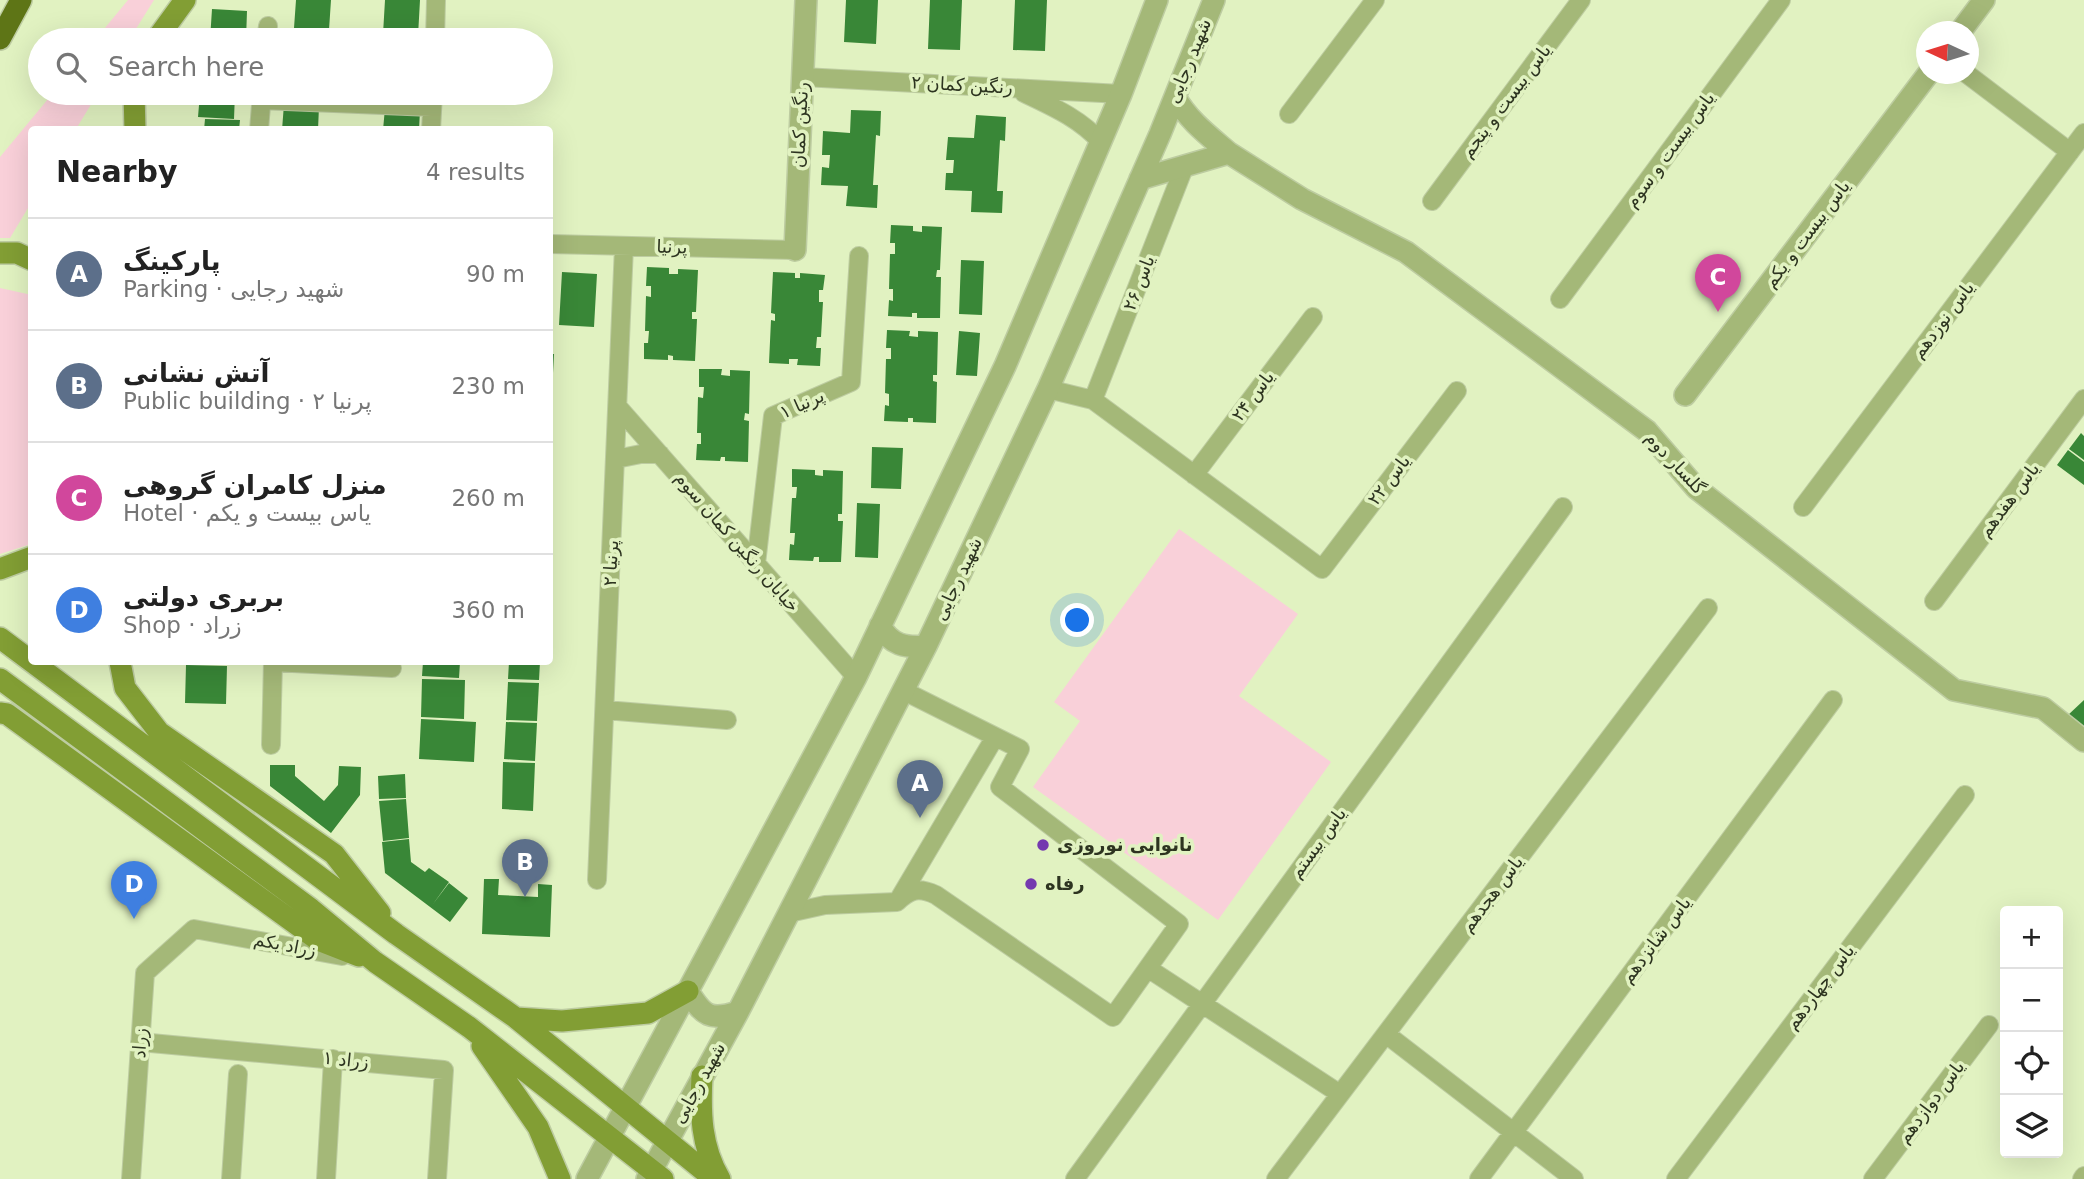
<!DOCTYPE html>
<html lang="en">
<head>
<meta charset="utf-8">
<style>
  :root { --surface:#fff; --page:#f6f6f6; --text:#222; --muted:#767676; --line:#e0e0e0; --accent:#0b8043 }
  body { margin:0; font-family:"DejaVu Sans","Noto Naskh Arabic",sans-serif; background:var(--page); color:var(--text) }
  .controls { position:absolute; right:21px; bottom:21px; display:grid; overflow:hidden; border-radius:7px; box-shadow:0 7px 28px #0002 }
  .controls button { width:63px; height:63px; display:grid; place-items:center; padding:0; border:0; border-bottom:2px solid var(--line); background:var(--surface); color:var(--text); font:35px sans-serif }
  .compass { position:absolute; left:1916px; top:21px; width:63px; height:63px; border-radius:50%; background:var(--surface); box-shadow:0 7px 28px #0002; rotate:274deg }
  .you { position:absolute; left:1078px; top:621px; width:24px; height:24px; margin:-18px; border:5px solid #fff; border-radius:50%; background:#1a73e8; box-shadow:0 0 0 10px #1a73e833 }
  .badge { display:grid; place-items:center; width:46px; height:46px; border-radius:50%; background:var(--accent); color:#fff; font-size:23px; font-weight:700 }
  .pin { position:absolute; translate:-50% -58px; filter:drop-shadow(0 2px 4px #0008) }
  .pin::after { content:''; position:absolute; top:37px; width:24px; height:21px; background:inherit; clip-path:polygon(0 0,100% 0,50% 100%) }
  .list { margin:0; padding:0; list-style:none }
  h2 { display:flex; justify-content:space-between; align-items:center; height:91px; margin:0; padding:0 28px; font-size:30px }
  h2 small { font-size:23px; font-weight:400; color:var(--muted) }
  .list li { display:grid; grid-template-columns:46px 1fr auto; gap:21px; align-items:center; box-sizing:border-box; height:112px; padding:0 28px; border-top:2px solid var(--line) }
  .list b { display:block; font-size:26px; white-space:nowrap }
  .list p { margin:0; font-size:23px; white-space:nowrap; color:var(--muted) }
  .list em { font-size:23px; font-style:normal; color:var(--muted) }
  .icon { flex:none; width:38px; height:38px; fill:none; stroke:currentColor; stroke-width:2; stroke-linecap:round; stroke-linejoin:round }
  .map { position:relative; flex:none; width:2084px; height:1179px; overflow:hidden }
  .search { position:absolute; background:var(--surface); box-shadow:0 7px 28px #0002; left:28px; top:28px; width:525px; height:77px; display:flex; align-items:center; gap:18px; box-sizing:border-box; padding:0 24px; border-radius:38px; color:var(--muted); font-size:26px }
  .panel { position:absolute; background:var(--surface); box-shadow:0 7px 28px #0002; left:28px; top:126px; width:525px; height:539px; border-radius:7px }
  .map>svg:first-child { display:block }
  .green { fill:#f9d0d9 }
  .building { fill:#398737 }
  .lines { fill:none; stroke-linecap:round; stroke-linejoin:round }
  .minor-casing { stroke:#bdcca1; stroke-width:20 }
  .tertiary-casing { stroke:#bdcca1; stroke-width:24 }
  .secondary-casing { stroke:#bdcca1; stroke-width:24 }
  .motorway-casing { stroke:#bdcca1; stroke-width:24 }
  .minor { stroke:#a4b878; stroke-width:18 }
  .tertiary { stroke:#a4b878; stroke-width:21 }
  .secondary { stroke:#829e34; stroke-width:21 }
  .motorway { stroke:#5e7516; stroke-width:21 }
  .poi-dot { fill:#7439af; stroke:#e1f2c1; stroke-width:2.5 }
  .labels { text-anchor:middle; stroke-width:7; stroke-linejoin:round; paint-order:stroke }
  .street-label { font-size:18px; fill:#2d3420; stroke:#e1f2c1 }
  .poi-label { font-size:18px; font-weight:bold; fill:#2d3420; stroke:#e1f2c1; text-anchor:start }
</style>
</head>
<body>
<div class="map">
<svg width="2084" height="1179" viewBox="0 0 2084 1179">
  <rect width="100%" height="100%" fill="#e1f2c1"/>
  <!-- green -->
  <path class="green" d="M 128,0 L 154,0 L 129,40 L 95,40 Z
    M 53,93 L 98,93 L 76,129 L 32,130 L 31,203 L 10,238 L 0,238 L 0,157 Z
    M 0,288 L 32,295 L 31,544 L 0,554 Z
    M 1179,529 L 1298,614 L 1239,696 L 1331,762 L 1218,920 L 1033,787 L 1080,721 L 1054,702 Z"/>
  <!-- building -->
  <path class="building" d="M 296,0 L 331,0 L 329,30 L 294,28 Z
    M 385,0 L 420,0 L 418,36 L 383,34 Z
    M 846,0 L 878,0 L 876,44 L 844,42 Z
    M 930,0 L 962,0 L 960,50 L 928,49 Z
    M 1015,0 L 1047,0 L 1045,51 L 1013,50 Z
    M 212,9 L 247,11 L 246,40 L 210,40 Z
    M 286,29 L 322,31 L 321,40 L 286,40 Z
    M 200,93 L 235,93 L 234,119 L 198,117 Z
    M 284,104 L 319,106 L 318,130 L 282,130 Z
    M 385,108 L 420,110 L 419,130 L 383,130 Z
    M 851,110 L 881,111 L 880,136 L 876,135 L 873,185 L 878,185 L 877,208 L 846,206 L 848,186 L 821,185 L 822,167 L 829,168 L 830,155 L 822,155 L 823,131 L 850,133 Z
    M 976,115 L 1006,117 L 1005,141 L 1000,140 L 997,191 L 1003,191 L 1002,213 L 971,212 L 972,191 L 945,190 L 946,173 L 953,173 L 954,160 L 946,160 L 948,137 L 974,138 Z
    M 205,119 L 240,120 L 239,130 L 204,130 Z
    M 891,225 L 913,226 L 913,231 L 922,232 L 922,226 L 942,227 L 940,270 L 937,270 L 936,277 L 941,277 L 940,318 L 917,318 L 917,313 L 912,313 L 912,317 L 888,316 L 889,300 L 893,301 L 893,289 L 889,289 L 890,254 L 895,254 L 895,243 L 890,243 Z
    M 961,260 L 984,261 L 982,315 L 959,314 Z
    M 647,267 L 669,268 L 669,274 L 678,274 L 678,269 L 698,270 L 696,312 L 692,312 L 692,319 L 697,319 L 695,361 L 673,360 L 673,356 L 668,355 L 668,360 L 644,359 L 644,343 L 648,343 L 649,331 L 645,331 L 646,296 L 651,297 L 651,286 L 646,286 Z
    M 562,272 L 597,274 L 594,327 L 559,325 Z
    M 773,272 L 795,273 L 795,278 L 800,278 L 800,273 L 825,275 L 823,290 L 819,290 L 819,302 L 823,302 L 821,337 L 817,337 L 816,348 L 821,348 L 820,366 L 797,365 L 798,359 L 789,359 L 789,364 L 769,363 L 771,320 L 775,321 L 775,314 L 771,313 Z
    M 887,330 L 910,331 L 909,336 L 918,337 L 918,331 L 938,332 L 937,375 L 933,375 L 933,381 L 937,382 L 936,423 L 913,422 L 913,418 L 908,418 L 908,422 L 884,421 L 885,405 L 889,406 L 889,394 L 885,393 L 886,359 L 891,359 L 891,348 L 886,348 Z
    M 959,331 L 980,333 L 977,376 L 956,375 Z
    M 550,354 L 554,354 L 552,392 L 550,392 Z
    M 699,369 L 722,369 L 721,375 L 730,376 L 730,370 L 750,371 L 749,414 L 745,413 L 744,420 L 749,421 L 748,462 L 725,461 L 725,457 L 721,457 L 720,461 L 696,460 L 697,444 L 701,444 L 701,433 L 697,433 L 698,397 L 703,398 L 704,387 L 699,387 Z
    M 2081,433 L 2084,436 L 2084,460 L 2069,449 Z
    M 872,447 L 903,448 L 901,489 L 871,488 Z
    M 2068,450 L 2084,462 L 2084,485 L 2057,465 Z
    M 792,469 L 815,470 L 815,475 L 823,476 L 823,470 L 843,471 L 842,514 L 838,514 L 838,521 L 843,521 L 841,562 L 819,562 L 819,557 L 814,557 L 813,561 L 789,560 L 790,544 L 794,545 L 795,533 L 790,533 L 792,498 L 796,498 L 797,487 L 792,487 Z
    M 857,503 L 880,504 L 878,558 L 855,557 Z
    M 423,662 L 460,662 L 459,678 L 422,676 Z
    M 509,662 L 540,662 L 539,680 L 508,679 Z
    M 186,665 L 227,666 L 226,704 L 185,703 Z
    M 422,679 L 465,680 L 464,719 L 421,717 Z
    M 508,682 L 539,683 L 537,721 L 506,720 Z
    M 2084,700 L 2084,727 L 2067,716 Z
    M 421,719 L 476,722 L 474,762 L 419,759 Z
    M 506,722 L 537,723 L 535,761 L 504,759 Z
    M 503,762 L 535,763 L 533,811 L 502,809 Z
    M 270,765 L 295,765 L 295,776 L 324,801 L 338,785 L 339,766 L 361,767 L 360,795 L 331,833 L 270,786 Z
    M 405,774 L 406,798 L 379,799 L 378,776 Z
    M 406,799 L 409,838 L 383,841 L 379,801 Z
    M 409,839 L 411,862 L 425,872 L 429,868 L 449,882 L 433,904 L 449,883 L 468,898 L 450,922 L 385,873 L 382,842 Z
    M 484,879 L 499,879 L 498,895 L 538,897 L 538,884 L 552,885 L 550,937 L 482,934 Z"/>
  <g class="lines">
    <!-- minor casing -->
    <g class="minor-casing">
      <path id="minor" d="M 266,40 L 268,26
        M 435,40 L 436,0
        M 1967,74 L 2070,152
        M 803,77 L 1121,94
        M 1024,93 C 1053,107 1079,118 1101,142
        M 261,100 L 432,107
        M 1289,114 L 1375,0
        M 259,130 L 262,93
        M 431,130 L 433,93
        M 1432,201 L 1581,0
        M 550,244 L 795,250
        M 1560,299 L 1781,0
        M 1048,389 L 1093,400 L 1322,569 L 1457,391
        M 1093,400 L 1185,165
        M 618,407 L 856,677
        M 616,459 L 641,454 L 660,454
        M 1194,475 L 1313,317
        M 1803,507 L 2084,133
        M 756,564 L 773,416 L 851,382 L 859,256
        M 1934,601 L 2084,399
        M 273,662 L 392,668
        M 605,710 L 727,720
        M 271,745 L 273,662
        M 597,880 L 624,246
        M 899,899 L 995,737
        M 789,913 L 825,905 L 897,902 C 910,889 919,887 936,895 L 1113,1017 L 1179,924 L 1000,787 L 1020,749 L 904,691
        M 1149,969 L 1340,1094
        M 1386,1034 L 1574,1179
        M 140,1042 L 444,1070 L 437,1179
        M 131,1179 L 145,973 L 194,929 L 342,956
        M 231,1179 L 238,1074
        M 326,1179 L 333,1059
        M 1075,1179 L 1563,507
        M 1276,1179 L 1708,608
        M 1479,1179 L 1833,700
        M 1676,1179 L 1965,795
        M 1873,1179 L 1989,1025
        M 2082,1179 L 2084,1176"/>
    </g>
    <!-- tertiary casing -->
    <g class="tertiary-casing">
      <path id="tertiary" d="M 1960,32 L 1984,0
        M 1229,153 L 1302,199 L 1406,252 L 1647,431 L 1696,488 L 1954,690 L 2043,708 L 2084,741
        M 1140,179 L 1229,153 C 1208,135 1189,121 1175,97
        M 795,250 L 806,0
        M 1685,395 L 1928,74
        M 880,626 C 891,645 905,648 926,646
        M 688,991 C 703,1016 710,1021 738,1012
        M 587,1179 L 856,677 L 1005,366 L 1121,94 L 1157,0
        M 647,1179 L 738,1012 L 926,646 L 1048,389 L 1160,134 L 1214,0"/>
    </g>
    <!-- secondary casing -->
    <g class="secondary-casing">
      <path id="secondary" d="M 156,40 L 185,0
        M 134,93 L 135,130
        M 0,253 L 17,253 L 32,260
        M 0,569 L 32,557
        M 0,638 L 396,934 L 516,1018 L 714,1179
        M 120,662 L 125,688 L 159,732 L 334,854 L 380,913
        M 0,679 L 311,909 L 375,962 L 469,1027 L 663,1179
        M 0,713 L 7,714 L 318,940 L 359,956
        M 516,1018 L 562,1021 L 648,1013 L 688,991
        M 482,1046 L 538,1127 L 560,1179
        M 702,1076 C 700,1113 701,1147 720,1179"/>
    </g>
    <!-- motorway casing -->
    <g class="motorway-casing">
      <path id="motorway" d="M 0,39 L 21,0"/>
    </g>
    <!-- minor -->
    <use href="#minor" class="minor"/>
    <!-- tertiary -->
    <use href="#tertiary" class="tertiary"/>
    <!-- secondary -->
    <use href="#secondary" class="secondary"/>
    <!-- motorway -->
    <use href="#motorway" class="motorway"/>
  </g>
  <!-- markers -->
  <g class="poi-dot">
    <circle cx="1043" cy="845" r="7"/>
    <circle cx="1031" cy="884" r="7"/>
  </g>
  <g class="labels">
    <!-- street labels -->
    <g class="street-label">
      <text transform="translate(1189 61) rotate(-68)" y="6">شهید رجایی</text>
      <text transform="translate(962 85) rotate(3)" y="6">رنگین کمان ۲</text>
      <text transform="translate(1506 101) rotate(-53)" y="6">یاس بیست و پنجم</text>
      <text transform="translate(800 125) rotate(-87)" y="6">رنگین کمان</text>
      <text transform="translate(1670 150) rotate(-54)" y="6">یاس بیست و سوم</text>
      <text transform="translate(1807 234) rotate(-53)" y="6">یاس بیست و یکم</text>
      <text transform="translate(672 247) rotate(2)" y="6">پرنیا</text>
      <text transform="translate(1139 283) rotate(-69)" y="6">یاس ۲۶</text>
      <text transform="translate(1943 320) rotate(-53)" y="6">یاس نوزدهم</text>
      <text transform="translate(1253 396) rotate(-53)" y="6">یاس ۲۴</text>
      <text transform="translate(802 404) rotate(-24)" y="6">پرنیا ۱</text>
      <text transform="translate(1675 463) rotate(47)" y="6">گلسار دوم</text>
      <text transform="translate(1389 480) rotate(-53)" y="6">یاس ۲۲</text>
      <text transform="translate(2009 500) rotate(-53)" y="6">یاس هفدهم</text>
      <text transform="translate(737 542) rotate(49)" y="6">خیابان رنگین کمان سوم</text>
      <text transform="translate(611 563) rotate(-87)" y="6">پرنیا ۲</text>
      <text transform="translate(958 579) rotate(-65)" y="6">شهید رجایی</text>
      <text transform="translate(1318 843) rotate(-54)" y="6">یاس بیستم</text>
      <text transform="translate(1492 894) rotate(-53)" y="6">یاس هجدهم</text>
      <text transform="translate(1656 940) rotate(-53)" y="6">یاس شانزدهم</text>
      <text transform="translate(285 945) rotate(11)" y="6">زراد یکم</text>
      <text transform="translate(1820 987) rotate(-53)" y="6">یاس چهاردهم</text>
      <text transform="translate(140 1043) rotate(-86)" y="6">زراد</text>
      <text transform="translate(346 1060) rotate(6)" y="6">زراد ۱</text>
      <text transform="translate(699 1083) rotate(-61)" y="6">شهید رجایی</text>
      <text transform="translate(1931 1102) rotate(-53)" y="6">یاس دوازدهم</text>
    </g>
    <!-- poi labels -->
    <g class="poi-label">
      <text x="1057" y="851">نانوایی نوروزی</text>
      <text x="1045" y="890">رفاه</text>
    </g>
  </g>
</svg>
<div class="controls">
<button>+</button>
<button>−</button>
<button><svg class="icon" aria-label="locate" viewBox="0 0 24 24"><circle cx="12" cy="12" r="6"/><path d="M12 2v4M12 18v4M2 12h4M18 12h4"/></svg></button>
<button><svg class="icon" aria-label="layers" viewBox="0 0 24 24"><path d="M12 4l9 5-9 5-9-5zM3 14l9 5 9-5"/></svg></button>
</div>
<svg class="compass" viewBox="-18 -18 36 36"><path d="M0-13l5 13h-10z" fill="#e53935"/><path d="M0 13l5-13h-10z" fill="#767676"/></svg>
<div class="you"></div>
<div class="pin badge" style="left:920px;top:818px;background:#5c6f8a">A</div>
<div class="pin badge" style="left:525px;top:897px;background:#5c6f8a">B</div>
<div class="pin badge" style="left:1718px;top:312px;background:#d1479c">C</div>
<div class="pin badge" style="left:134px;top:919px;background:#3f7fe0">D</div>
<div class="search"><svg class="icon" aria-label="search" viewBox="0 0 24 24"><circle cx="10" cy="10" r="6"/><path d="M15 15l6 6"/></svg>Search here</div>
<section class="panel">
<h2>Nearby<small>4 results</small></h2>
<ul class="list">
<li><span class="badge" style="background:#5c6f8a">A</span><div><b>پارکینگ</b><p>Parking · شهید رجایی</p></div><em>90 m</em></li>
<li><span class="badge" style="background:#5c6f8a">B</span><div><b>آتش نشانی</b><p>Public building · پرنیا ۲</p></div><em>230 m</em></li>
<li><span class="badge" style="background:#d1479c">C</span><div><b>منزل کامران گروهی</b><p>Hotel · یاس بیست و یکم</p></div><em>260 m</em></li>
<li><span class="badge" style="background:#3f7fe0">D</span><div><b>بربری دولتی</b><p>Shop · زراد</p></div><em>360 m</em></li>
</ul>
</section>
</div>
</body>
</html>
